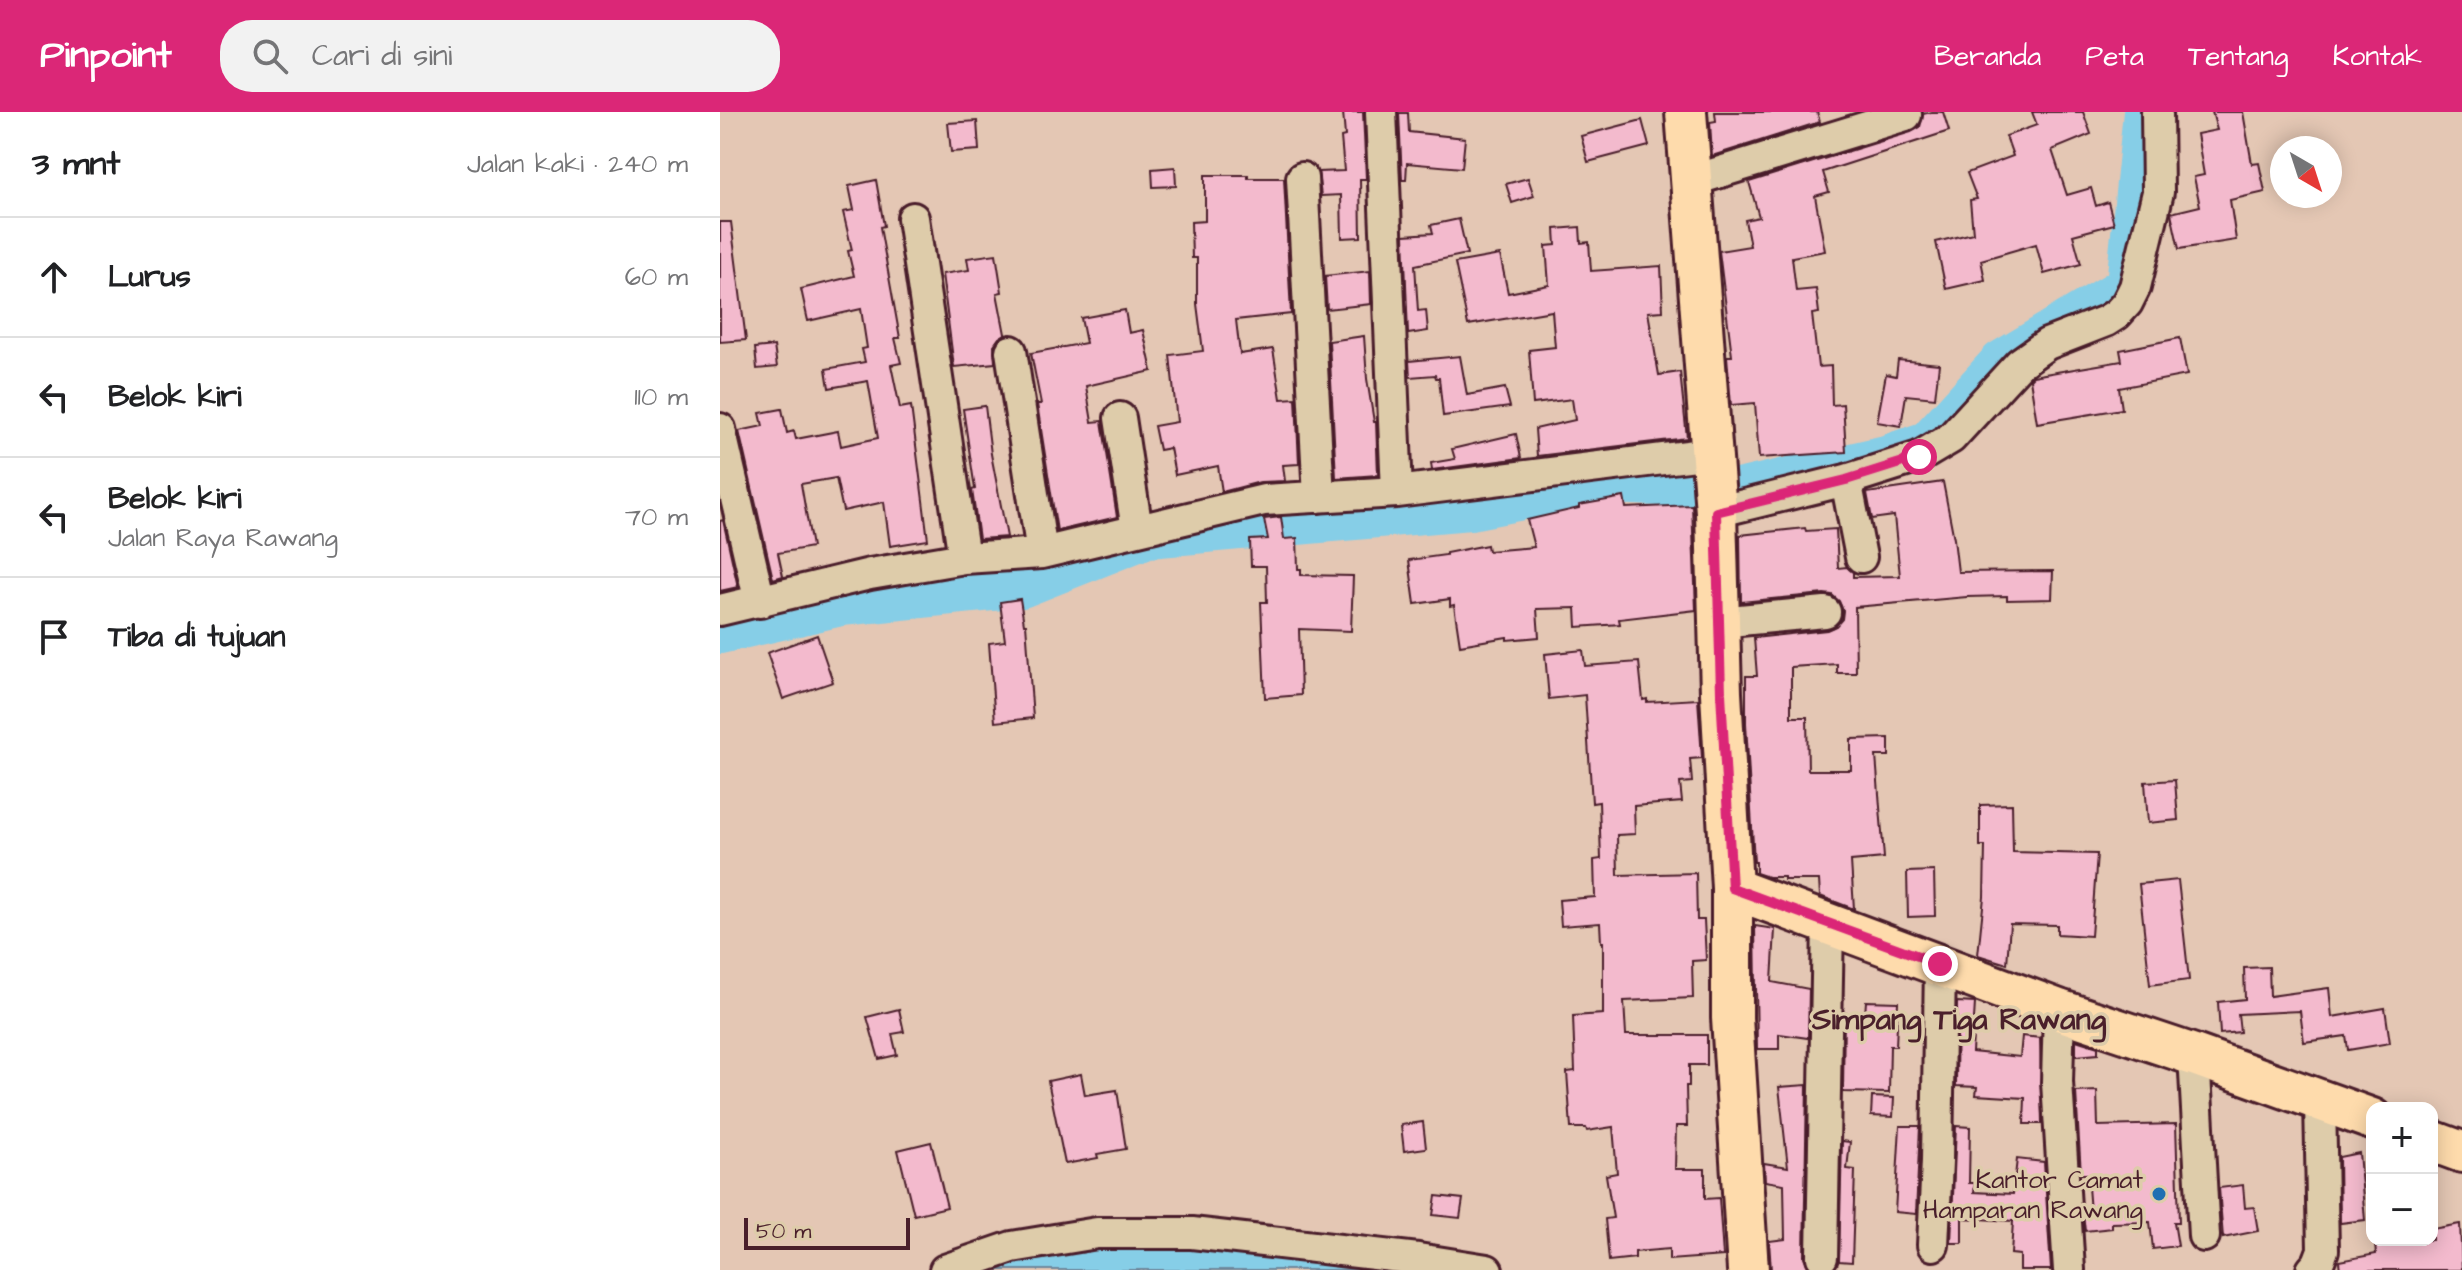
<!DOCTYPE html>
<html lang="id">
<head>
<meta charset="utf-8">
<style>
  :root { --surface:#fff; --page:#f2f2f2; --text:#202124; --muted:#757577; --line:#e0e0e0; --accent:#db2777 }
  body { margin:0; font-family:"Architects Daughter",sans-serif; background:var(--page); color:var(--text) }
  .controls { position:absolute; right:24px; bottom:24px; display:grid; overflow:hidden; border-radius:16px; box-shadow:0 4px 20px #0003 }
  .controls button { width:72px; height:72px; display:grid; place-items:center; padding:0; border:0; border-bottom:2px solid var(--line); background:var(--surface); color:var(--text); font:40px sans-serif }
  .compass { position:absolute; left:1550px; top:24px; width:72px; height:72px; border-radius:50%; background:var(--surface); box-shadow:0 4px 20px #0003; rotate:141deg }
  .scale { position:absolute; left:24px; bottom:20px; width:166px; box-sizing:border-box; padding-left:8px; border:4px solid #4a1f2b; border-top:0; font-size:22px; line-height:28px; white-space:nowrap; color:#4a1f2b; -webkit-text-stroke:6px #deccaa; paint-order:stroke }
  .stop { position:absolute; width:24px; height:24px; margin:-18px; border:6px solid #db2777; border-radius:50%; background:#fff }
  .stop.end { background:#db2777; border-color:#fff; box-shadow:0 2px 8px #0008 }
  .list { margin:0; padding:0; list-style:none }
  h2 { display:flex; justify-content:space-between; align-items:center; height:104px; margin:0; padding:0 32px; font-size:34px }
  h2 small { font-size:26px; font-weight:400; color:var(--muted) }
  .list li { display:grid; grid-template-columns:52px 1fr auto; gap:24px; align-items:center; box-sizing:border-box; height:120px; padding:0 32px; border-top:2px solid var(--line) }
  .list b { display:block; font-size:30px; white-space:nowrap }
  .list p { margin:0; font-size:26px; white-space:nowrap; color:var(--muted) }
  .list em { font-size:26px; font-style:normal; color:var(--muted) }
  .icon { flex:none; width:44px; height:44px; fill:none; stroke:currentColor; stroke-width:2; stroke-linecap:round; stroke-linejoin:round }
  .map { position:relative; flex:none; width:1742px; height:1158px; overflow:hidden }
  header { display:flex; align-items:center; gap:48px; box-sizing:border-box; height:112px; padding:0 40px; background:var(--accent); color:#fff }
  header strong { font-size:38px }
  nav { display:flex; gap:44px; margin-inline-start:auto; font-size:28px }
  .search { width:560px; height:72px; background:var(--page); display:flex; align-items:center; gap:20px; box-sizing:border-box; padding:0 28px; border-radius:32px; color:var(--muted); font-size:30px }
  main { display:flex }
  aside { flex:1; background:var(--surface) }
  .map>svg:first-child { display:block }
  .water { fill:#86cee7; stroke:#6e889c; stroke-width:2 }
  .lines { fill:none; stroke-linecap:round; stroke-linejoin:round }
  .river { stroke:#86cee7; stroke-width:40 }
  .building { fill:#f3bacd; stroke:#4a1f2b; stroke-width:2 }
  .minor-casing { stroke:#4a1f2b; stroke-width:36 }
  .major-casing { stroke:#4a1f2b; stroke-width:46 }
  .minor { stroke:#deccaa; stroke-width:30 }
  .major { stroke:#fedbac; stroke-width:40 }
  .route { stroke:#db2777; stroke-width:10 }
  .poi-dot { fill:#1f6fb2; stroke:#deccaa; stroke-width:3 }
  .labels { text-anchor:middle; stroke-width:7; stroke-linejoin:round; paint-order:stroke }
  .poi-label { font-size:26px; fill:#4a1f2b; stroke:#deccaa; text-anchor:end }
  .quarter-label { font-size:30px; font-weight:bold; fill:#4a1f2b; stroke:#deccaa }
</style>
</head>
<body>
<header>
<strong>Pinpoint</strong>
<div class="search"><svg class="icon" aria-label="search" viewBox="0 0 24 24"><circle cx="10" cy="10" r="6"/><path d="M15 15l6 6"/></svg>Cari di sini</div>
<nav><a>Beranda</a><a>Peta</a><a>Tentang</a><a>Kontak</a></nav>
</header>
<main>
<aside>
<h2>3 mnt<small>Jalan kaki · 240 m</small></h2>
<ul class="list">
<li><svg class="icon" aria-label="ahead" viewBox="0 0 24 24"><path d="M12 20V5M6 11l6-6 6 6"/></svg><div><b>Lurus</b></div><em>60 m</em></li>
<li><svg class="icon" aria-label="left" viewBox="0 0 24 24"><path d="M17 20v-9H6M10 6l-5 5 5 5"/></svg><div><b>Belok kiri</b></div><em>110 m</em></li>
<li><svg class="icon" aria-label="left" viewBox="0 0 24 24"><path d="M17 20v-9H6M10 6l-5 5 5 5"/></svg><div><b>Belok kiri</b><p>Jalan Raya Rawang</p></div><em>70 m</em></li>
<li><svg class="icon" aria-label="arrive" viewBox="0 0 24 24"><path d="M6 21V4h12l-3 4 3 4H6"/></svg><div><b>Tiba di tujuan</b></div></li>
</ul>
</aside>
<div class="map">
<svg width="1742" height="1158" viewBox="0 0 1742 1158">
  <rect width="100%" height="100%" fill="#e4c7b4"/>
  <filter id="ink" filterUnits="userSpaceOnUse"><feTurbulence type="fractalNoise" baseFrequency=".0125" numOctaves="2"/><feDisplacementMap in="SourceGraphic" scale="16" xChannelSelector="R" yChannelSelector="G"/><feConvolveMatrix kernelMatrix="1 2 1 2 8 2 1 2 1" color-interpolation-filters="sRGB"/></filter>
  <g filter="url(#ink)">
    <!-- water -->
    <path class="water" d="M 435,1130 L 658,1158 L 268,1158 C 316,1132 382,1134 435,1130 Z"/>
    <g class="lines">
      <!-- river -->
      <path class="river" d="M 0,522 L 121,494 L 302,476 L 428,426 L 750,398 L 888,372 L 1018,377 L 1166,343 L 1207,329 L 1280,249 L 1406,173 L 1423,0"/>
    </g>
    <!-- building -->
    <path class="building" d="M 623,0 L 643,0 L 646,67 L 640,67 L 641,125 L 622,126 L 621,83 L 601,84 L 598,60 L 624,59 L 621,25 L 625,24 Z
      M 995,0 L 1097,0 L 1100,10 L 992,44 L 990,10 L 996,9 Z
      M 1211,0 L 1223,0 L 1229,19 L 1103,60 L 1109,80 L 1095,84 L 1105,139 L 1072,145 L 1076,179 L 1096,177 L 1099,201 L 1092,202 L 1098,255 L 1111,254 L 1112,293 L 1123,292 L 1126,340 L 1039,346 L 1035,291 L 1011,293 L 1007,244 L 1012,244 L 999,139 L 1030,134 L 1025,108 L 1039,105 L 1029,70 L 1191,20 L 1200,15 L 1203,2 Z
      M 1312,0 L 1363,0 L 1371,22 L 1332,38 L 1347,83 L 1371,76 L 1376,94 L 1388,90 L 1394,112 L 1353,123 L 1361,152 L 1324,162 L 1316,132 L 1261,148 L 1265,168 L 1226,177 L 1216,130 L 1253,121 L 1250,88 L 1257,87 L 1247,61 L 1293,44 L 1286,24 L 1317,13 Z
      M 1492,0 L 1523,0 L 1532,52 L 1539,51 L 1545,80 L 1510,88 L 1516,128 L 1459,137 L 1451,101 L 1480,94 L 1474,65 L 1484,63 L 1477,22 L 1497,18 Z
      M 679,1 L 688,1 L 689,20 L 745,26 L 742,56 L 687,51 L 686,68 L 682,68 Z
      M 922,8 L 929,34 L 868,50 L 861,24 Z
      M 257,9 L 259,38 L 231,40 L 228,11 Z
      M 455,55 L 456,74 L 433,75 L 432,57 Z
      M 485,63 L 528,63 L 528,66 L 564,66 L 571,202 L 516,208 L 520,242 L 553,237 L 561,287 L 576,286 L 579,352 L 563,353 L 565,369 L 540,370 L 502,380 L 498,354 L 455,363 L 450,336 L 439,338 L 434,314 L 457,310 L 450,243 L 483,239 L 477,192 L 477,146 L 472,146 L 471,110 L 485,109 Z
      M 808,66 L 814,84 L 792,91 L 786,72 Z
      M 156,68 L 164,114 L 160,115 L 180,226 L 175,226 L 181,251 L 171,253 L 180,296 L 191,294 L 208,428 L 170,434 L 164,390 L 123,399 L 116,366 L 81,372 L 92,435 L 58,441 L 63,464 L 53,467 L 19,319 L 43,314 L 40,301 L 62,297 L 67,321 L 74,319 L 76,327 L 118,319 L 121,334 L 158,326 L 148,269 L 109,276 L 106,257 L 145,250 L 142,237 L 147,236 L 141,197 L 88,209 L 81,177 L 134,164 L 128,139 L 132,138 L 123,100 L 134,98 L 129,74 Z
      M 739,107 L 747,142 L 695,153 L 698,199 L 706,198 L 708,219 L 688,222 L 684,123 L 713,121 L 711,113 Z
      M 0,110 L 11,110 L 26,228 L 0,230 Z
      M 860,115 L 861,131 L 869,130 L 871,159 L 941,154 L 943,199 L 928,200 L 939,263 L 960,260 L 967,326 L 817,344 L 815,317 L 855,308 L 852,287 L 813,292 L 809,238 L 835,235 L 832,199 L 748,213 L 735,151 L 780,143 L 788,181 L 829,173 L 826,134 L 836,133 L 835,117 Z
      M 276,142 L 282,180 L 277,181 L 285,222 L 279,226 L 274,233 L 275,251 L 234,255 L 222,162 L 249,158 L 247,146 Z
      M 650,159 L 651,192 L 607,197 L 605,164 Z
      M 405,198 L 409,221 L 423,218 L 432,259 L 366,274 L 372,310 L 382,309 L 397,405 L 337,419 L 317,292 L 321,292 L 311,241 L 366,231 L 361,206 Z
      M 644,224 L 647,267 L 654,310 L 656,310 L 658,363 L 616,366 L 609,229 Z
      M 1460,226 L 1467,263 L 1399,276 L 1402,297 L 1317,311 L 1310,267 L 1313,264 L 1402,249 L 1400,238 Z
      M 54,234 L 57,255 L 37,257 L 35,236 Z
      M 740,244 L 747,283 L 785,276 L 790,295 L 723,304 L 719,266 L 716,266 L 715,263 L 690,265 L 689,249 Z
      M 1178,248 L 1219,252 L 1215,286 L 1186,283 L 1181,314 L 1157,310 L 1166,262 L 1176,264 Z
      M 265,294 L 271,342 L 287,425 L 259,427 L 252,378 L 255,377 L 243,297 Z
      M 796,322 L 801,346 L 712,358 L 711,351 L 735,347 L 732,337 Z
      M 1223,370 L 1234,427 L 1238,460 L 1333,459 L 1332,487 L 1287,488 L 1287,484 L 1247,485 L 1135,495 L 1136,561 L 1117,561 L 1117,552 L 1071,555 L 1071,605 L 1087,605 L 1088,658 L 1131,658 L 1131,627 L 1169,626 L 1169,644 L 1156,644 L 1164,746 L 1131,749 L 1134,797 L 1100,784 L 1099,768 L 1064,768 L 1064,765 L 1048,765 L 1036,761 L 1036,750 L 1034,750 L 1026,611 L 1026,564 L 1037,564 L 1034,526 L 1107,518 L 1116,514 L 1122,507 L 1123,499 L 1119,489 L 1112,483 L 1104,482 L 1021,490 L 1020,423 L 1085,416 L 1086,419 L 1116,417 L 1118,456 L 1127,455 L 1133,460 L 1133,465 L 1180,464 L 1174,404 L 1152,407 L 1147,381 Z
      M 904,385 L 906,396 L 972,393 L 976,498 L 899,507 L 900,512 L 857,515 L 856,496 L 817,497 L 819,525 L 787,528 L 787,525 L 740,533 L 734,493 L 730,494 L 730,487 L 695,492 L 689,448 L 726,443 L 726,441 L 767,433 L 768,439 L 814,435 L 807,408 L 859,396 L 859,393 Z
      M 561,405 L 564,427 L 577,426 L 578,457 L 581,457 L 581,463 L 633,464 L 631,519 L 579,517 L 581,583 L 545,586 L 541,490 L 547,490 L 546,454 L 531,454 L 530,428 L 548,427 L 544,407 Z
      M 3,408 L 18,475 L 0,479 L 0,409 Z
      M 300,487 L 304,512 L 306,512 L 313,606 L 275,610 L 269,531 L 285,529 L 280,490 Z
      M 97,523 L 113,570 L 63,587 L 47,541 Z
      M 863,538 L 865,554 L 919,550 L 923,588 L 927,587 L 927,590 L 978,587 L 982,646 L 970,647 L 972,670 L 960,671 L 962,690 L 914,694 L 915,722 L 897,723 L 898,763 L 976,761 L 977,808 L 984,808 L 986,848 L 972,849 L 973,886 L 904,889 L 906,923 L 987,923 L 987,953 L 969,953 L 969,974 L 966,974 L 967,1014 L 956,1014 L 955,1057 L 985,1057 L 985,1087 L 999,1086 L 1003,1144 L 949,1148 L 949,1137 L 915,1140 L 915,1146 L 889,1149 L 885,1107 L 893,1106 L 886,1063 L 897,1061 L 893,1015 L 867,1019 L 866,1016 L 851,1016 L 847,960 L 855,959 L 853,904 L 883,902 L 883,830 L 881,830 L 880,811 L 841,814 L 839,788 L 875,785 L 874,748 L 881,747 L 879,690 L 872,691 L 865,583 L 829,587 L 825,542 Z
      M 1455,668 L 1458,708 L 1428,711 L 1425,670 Z
      M 1292,692 L 1293,740 L 1377,742 L 1371,824 L 1337,822 L 1337,813 L 1290,812 L 1287,852 L 1258,843 L 1264,785 L 1265,734 L 1260,734 L 1260,693 Z
      M 1214,759 L 1215,804 L 1188,805 L 1187,760 Z
      M 1458,768 L 1469,868 L 1430,873 L 1419,772 Z
      M 1035,814 L 1055,817 L 1052,870 L 1089,877 L 1088,926 L 1059,922 L 1059,937 L 1037,937 Z
      M 1549,855 L 1550,884 L 1609,876 L 1612,905 L 1665,896 L 1670,931 L 1628,938 L 1626,924 L 1584,930 L 1580,899 L 1518,902 L 1520,920 L 1500,922 L 1498,890 L 1525,887 L 1524,856 Z
      M 1146,889 L 1178,890 L 1176,934 L 1170,934 L 1169,981 L 1123,980 L 1124,901 L 1145,903 Z
      M 1237,890 L 1255,891 L 1252,940 L 1300,945 L 1302,924 L 1320,926 L 1322,1012 L 1304,1012 L 1305,986 L 1256,983 L 1257,975 L 1236,974 Z
      M 179,897 L 184,920 L 172,922 L 177,943 L 159,947 L 147,905 Z
      M 1356,928 L 1378,935 L 1378,942 L 1356,944 Z
      M 361,962 L 365,983 L 397,978 L 406,1037 L 377,1042 L 378,1046 L 345,1052 L 328,969 Z
      M 1087,973 L 1084,1145 L 1090,1158 L 1051,1158 L 1049,1129 L 1065,1127 L 1064,1072 L 1045,1069 L 1044,1051 L 1068,1055 L 1059,975 Z
      M 1377,979 L 1378,1014 L 1456,1012 L 1459,1110 L 1454,1110 L 1458,1134 L 1433,1137 L 1430,1110 L 1392,1111 L 1392,1116 L 1365,1119 L 1363,1101 L 1370,1100 L 1367,1062 L 1361,1062 L 1356,980 Z
      M 1152,985 L 1174,986 L 1173,1005 L 1151,1004 Z
      M 703,1010 L 706,1036 L 684,1039 L 681,1013 Z
      M 1180,1014 L 1200,1014 L 1196,1102 L 1175,1100 Z
      M 1236,1014 L 1250,1015 L 1249,1071 L 1255,1071 L 1254,1080 L 1293,1082 L 1297,1047 L 1324,1050 L 1331,1158 L 1300,1158 L 1300,1143 L 1291,1142 L 1293,1109 L 1242,1106 L 1242,1131 L 1231,1131 Z
      M 1122,1029 L 1130,1030 L 1127,1057 L 1135,1058 L 1132,1150 L 1119,1149 Z
      M 211,1030 L 227,1095 L 194,1103 L 178,1038 Z
      M 1639,1041 L 1645,1108 L 1620,1111 L 1619,1045 Z
      M 1523,1073 L 1525,1096 L 1534,1095 L 1538,1119 L 1503,1126 L 1499,1076 Z
      M 716,1084 L 743,1087 L 740,1106 L 713,1103 Z
      M 1740,1112 L 1742,1158 L 1620,1158 L 1619,1149 L 1656,1142 L 1655,1133 L 1683,1128 L 1712,1128 L 1712,1117 Z"/>
    <g class="lines">
      <!-- minor casing -->
      <g class="minor-casing">
        <path id="minor" d="M 661,0 L 677,380
          M 582,66 L 599,385
          M 971,69 L 1186,3
          M 193,106 L 244,446
          M 291,239 L 322,441
          M 400,306 L 417,418
          M 0,317 L 40,490
          M 1126,368 L 1141,445
          M 996,400 L 1126,368 L 1199,345 L 1231,326 L 1300,251 L 1327,232 L 1386,209 L 1397,202 L 1407,191 L 1415,175 L 1438,80 L 1437,0
          M 0,498 L 150,462 L 244,446 L 322,441 L 544,388 L 677,380 L 992,341
          M 999,510 L 1105,500
          M 1339,898 L 1337,970 L 1349,1158
          M 1474,943 L 1484,1124
          M 1213,1133 L 1217,1049 L 1220,852
          M 1102,1145 L 1108,810
          M 225,1158 L 292,1135 L 377,1121 L 472,1121 L 698,1147 L 767,1158
          M 1592,1158 L 1598,1151 L 1603,1138 L 1600,989"/>
      </g>
      <!-- major casing -->
      <g class="major-casing">
        <path id="major" d="M 966,0 L 996,400 L 1001,581 L 1012,776 L 1012,906 L 1028,1158
          M 1012,776 L 1339,898 L 1474,943 L 1652,1007
          M 1712,1029 L 1742,1040"/>
      </g>
      <!-- minor -->
      <use href="#minor" class="minor"/>
      <!-- major -->
      <use href="#major" class="major"/>
    </g>
  </g>
  <g class="lines" filter="url(#ink)">
    <!-- route -->
    <path class="route" d="M 1199,345 L 1126,368 L 996,400 L 1001,581 L 1012,776 L 1220,852"/>
  </g>
  <!-- markers -->
  <circle class="poi-dot" cx="1439" cy="1082" r="8"/>
  <g class="labels">
    <!-- poi labels -->
    <g class="poi-label">
      <text x="1423" y="1076">Kantor Camat<tspan x="1423" dy="30">Hamparan Rawang</tspan></text>
    </g>
    <!-- quarter labels -->
    <g class="quarter-label">
      <text x="1239" y="917">Simpang Tiga Rawang</text>
    </g>
  </g>
</svg>
<div class="controls">
<button>+</button>
<button>−</button>
</div>
<svg class="compass" viewBox="-18 -18 36 36"><path d="M0-13l5 13h-10z" fill="#e53935"/><path d="M0 13l5-13h-10z" fill="#757577"/></svg>
<div class="scale">50 m</div>
<div class="stop" style="left:1199px;top:345px"></div>
<div class="stop end" style="left:1220px;top:852px"></div>
</div>
</main>
</body>
</html>
